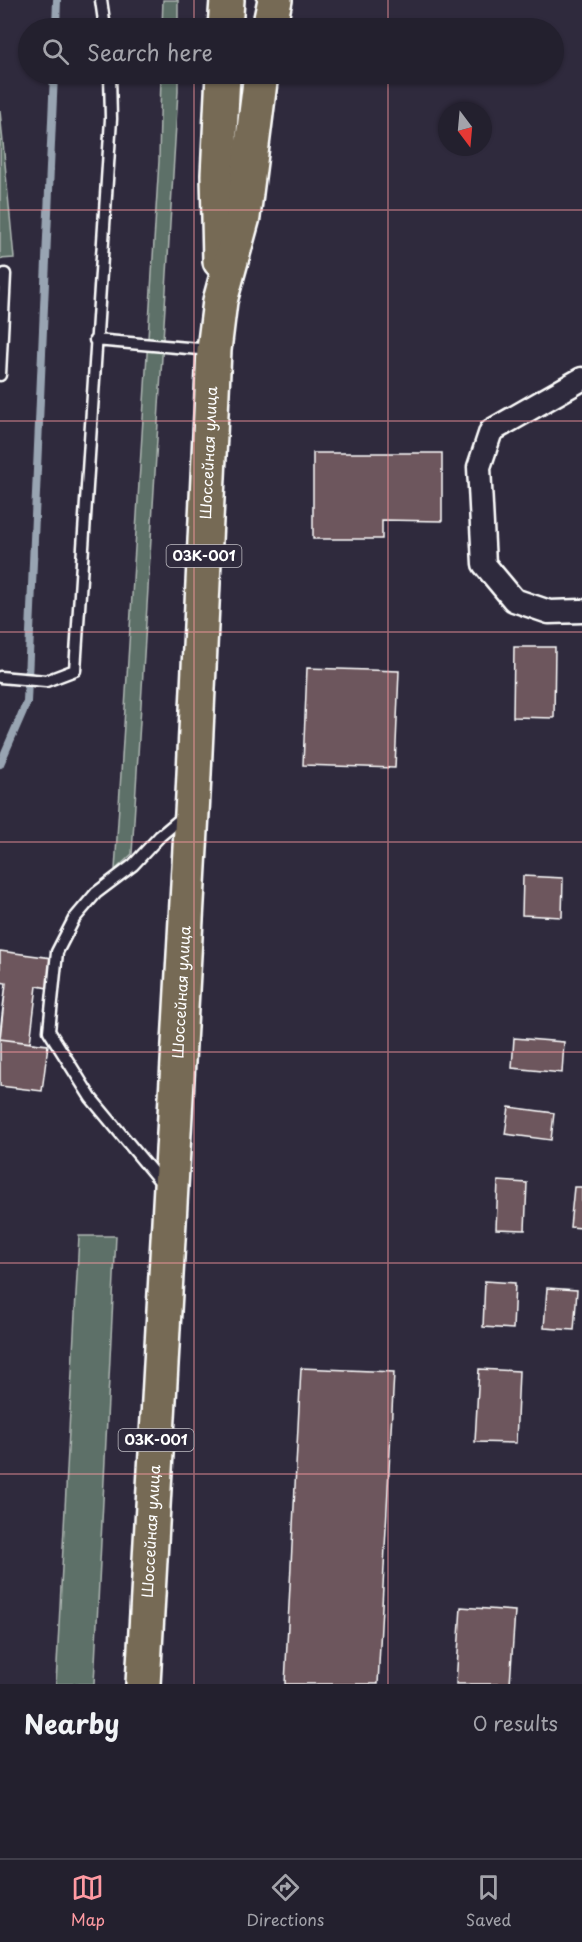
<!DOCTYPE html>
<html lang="en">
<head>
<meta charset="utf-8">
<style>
  :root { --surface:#23202e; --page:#2f2d3a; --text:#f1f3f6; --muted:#a3a3aa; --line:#403e4a; --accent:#ff9aa2 }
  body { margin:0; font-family:"Playpen Sans",sans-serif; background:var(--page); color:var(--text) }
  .compass { position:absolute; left:438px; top:102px; width:54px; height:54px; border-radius:50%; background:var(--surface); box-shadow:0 2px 4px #0004; rotate:164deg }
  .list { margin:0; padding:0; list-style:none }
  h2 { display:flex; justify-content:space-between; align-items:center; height:78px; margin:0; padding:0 24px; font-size:26px }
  h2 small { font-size:20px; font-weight:400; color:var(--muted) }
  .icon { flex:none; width:33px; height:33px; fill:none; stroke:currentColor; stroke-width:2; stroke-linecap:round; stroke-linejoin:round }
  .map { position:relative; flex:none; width:582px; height:1684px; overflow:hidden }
  .search { position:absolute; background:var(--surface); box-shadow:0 2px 4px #0004; left:18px; right:18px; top:18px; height:66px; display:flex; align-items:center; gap:15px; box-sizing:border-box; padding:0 21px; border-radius:33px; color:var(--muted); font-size:22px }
  .sheet { height:174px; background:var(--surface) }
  nav { display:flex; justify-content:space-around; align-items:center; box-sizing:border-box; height:84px; border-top:2px solid var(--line); background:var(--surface); font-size:16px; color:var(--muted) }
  nav a { display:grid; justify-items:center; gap:3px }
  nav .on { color:var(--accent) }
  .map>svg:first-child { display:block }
  .green { fill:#5d6f67; stroke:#aeb7b3; stroke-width:1.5 }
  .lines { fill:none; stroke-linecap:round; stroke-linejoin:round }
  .stream { stroke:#98a4b2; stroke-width:8 }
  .building { fill:#6d565d; stroke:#fff; stroke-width:1.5 }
  .service-casing { stroke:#fff; stroke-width:15 }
  .minor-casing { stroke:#fff; stroke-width:27 }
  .primary-casing { stroke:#fff; stroke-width:38 }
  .service { stroke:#2f2a3d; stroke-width:10 }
  .minor { stroke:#2f2a3d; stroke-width:22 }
  .primary { stroke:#766a55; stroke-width:33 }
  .grid { fill:none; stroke:#ff9aa2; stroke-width:1.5; stroke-opacity:0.55 }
  .labels { text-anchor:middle; stroke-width:5; stroke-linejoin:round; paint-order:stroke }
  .shield { fill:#2f2a3d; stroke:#c1bfc5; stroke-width:1.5 }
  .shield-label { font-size:14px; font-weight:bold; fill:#fff }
  .street-label { font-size:15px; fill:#fff; stroke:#2f2a3d }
</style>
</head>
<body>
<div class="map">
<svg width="582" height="1684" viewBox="0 0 582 1684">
  <rect width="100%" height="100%" fill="#2f2a3d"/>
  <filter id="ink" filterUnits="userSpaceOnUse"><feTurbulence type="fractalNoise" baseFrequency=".0167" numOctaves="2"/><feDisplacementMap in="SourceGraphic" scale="12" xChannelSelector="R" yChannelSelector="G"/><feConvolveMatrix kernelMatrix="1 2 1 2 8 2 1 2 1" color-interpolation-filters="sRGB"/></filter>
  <g filter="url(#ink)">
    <!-- green -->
    <path class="green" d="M 163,0 L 178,0 L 178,28 L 162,28 Z
      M 161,74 L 178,74 L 178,91 L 132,854 L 115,870 L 159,161 Z
      M 0,111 L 14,258 L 0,259 Z
      M 79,1236 L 116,1236 L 94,1684 L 56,1684 Z"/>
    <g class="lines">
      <!-- stream -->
      <path class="stream" d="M 56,28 L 57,0
        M 0,764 L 27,702 L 54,74"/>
    </g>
    <!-- building -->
    <path class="building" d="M 313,453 L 442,453 L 442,521 L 382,520 L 382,539 L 313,539 Z
      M 514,647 L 555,647 L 554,718 L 513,717 Z
      M 307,668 L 399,671 L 395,768 L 303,765 Z
      M 523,876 L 563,878 L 562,917 L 522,915 Z
      M 0,951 L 52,958 L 48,988 L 37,986 L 30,1043 L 0,1039 L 6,983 L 0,982 Z
      M 0,951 L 52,958 L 48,988 L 37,986 L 30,1043 L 48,1045 L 42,1091 L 0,1086 L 0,1032 L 6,983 L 0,982 Z
      M 514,1038 L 564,1042 L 562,1073 L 512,1068 Z
      M 0,1039 L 48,1045 L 42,1091 L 0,1086 Z
      M 509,1107 L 554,1113 L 551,1140 L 505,1134 Z
      M 498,1181 L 527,1183 L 525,1230 L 496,1229 Z
      M 574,1187 L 582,1187 L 582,1228 L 570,1227 Z
      M 485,1281 L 515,1283 L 513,1329 L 483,1327 Z
      M 547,1288 L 577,1290 L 574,1330 L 544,1328 Z
      M 301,1368 L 394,1372 L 378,1684 L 285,1684 Z
      M 479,1369 L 519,1371 L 516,1443 L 475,1442 Z
      M 461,1607 L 515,1611 L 510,1684 L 456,1684 Z"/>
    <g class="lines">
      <!-- service casing -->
      <g class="service-casing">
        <path id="service" d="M 101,0 L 105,28
          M 95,340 L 211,350
          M 0,375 L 5,274
          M 0,677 L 46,681 L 75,670 L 111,119 L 110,74
          M 164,1186 L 91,1098 L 49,1031 L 57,952 L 74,919 L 96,893 L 133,865 L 160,836 L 184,816"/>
      </g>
      <!-- minor casing -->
      <g class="minor-casing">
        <path id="minor" d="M 582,379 L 491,431 L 479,467 L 484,564 L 514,600 L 549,612 L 582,611"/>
      </g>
      <!-- primary casing -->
      <g class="primary-casing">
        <g id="primary">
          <path d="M 225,28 L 227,0"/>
          <path d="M 269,28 L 275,0"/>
          <path d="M 220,261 L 218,175 L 223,74"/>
          <path id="s1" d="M 143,1684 L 193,795 L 214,350 L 220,301 L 243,217 L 261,74"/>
        </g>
      </g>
      <!-- service -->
      <use href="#service" class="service"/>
      <!-- minor -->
      <use href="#minor" class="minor"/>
      <!-- primary -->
      <use href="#primary" class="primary"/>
    </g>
  </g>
  <!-- grid -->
  <path class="grid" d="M 194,0 L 194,28M 388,0 L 388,28M 194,74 L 194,1684M 388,74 L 388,1684M 0,210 L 582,210M 0,421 L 582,421M 0,632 L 582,632M 0,842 L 582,842M 0,1052 L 582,1052M 0,1263 L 582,1263M 0,1474 L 582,1474"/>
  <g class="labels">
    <!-- shield labels -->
    <g class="shield">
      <rect x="166.5" y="545" width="75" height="22" rx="4.5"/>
      <rect x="118.5" y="1429" width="75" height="22" rx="4.5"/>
    </g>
    <g class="shield-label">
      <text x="204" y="561">03К-001</text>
      <text x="156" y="1445">03К-001</text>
    </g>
    <!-- street labels -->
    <g class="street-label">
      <text dy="5" stroke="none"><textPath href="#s1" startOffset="1233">Шоссейная улица</textPath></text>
      <text dy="5" stroke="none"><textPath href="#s1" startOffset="693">Шоссейная улица</textPath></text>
      <text dy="5" stroke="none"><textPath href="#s1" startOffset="153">Шоссейная улица</textPath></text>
    </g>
  </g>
</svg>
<svg class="compass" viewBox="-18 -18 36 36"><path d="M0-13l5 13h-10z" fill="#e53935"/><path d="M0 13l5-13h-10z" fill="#a3a3aa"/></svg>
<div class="search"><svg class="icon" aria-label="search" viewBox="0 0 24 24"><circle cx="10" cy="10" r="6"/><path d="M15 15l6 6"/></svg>Search here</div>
</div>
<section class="sheet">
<h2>Nearby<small>0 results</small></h2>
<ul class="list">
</ul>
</section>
<nav>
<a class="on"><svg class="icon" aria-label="map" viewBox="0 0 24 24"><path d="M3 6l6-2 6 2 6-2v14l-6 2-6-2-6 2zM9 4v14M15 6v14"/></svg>Map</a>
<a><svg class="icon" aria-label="directions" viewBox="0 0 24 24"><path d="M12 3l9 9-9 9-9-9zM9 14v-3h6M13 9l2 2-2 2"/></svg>Directions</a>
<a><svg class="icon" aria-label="saved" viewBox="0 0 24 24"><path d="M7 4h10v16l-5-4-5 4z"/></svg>Saved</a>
</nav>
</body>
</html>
